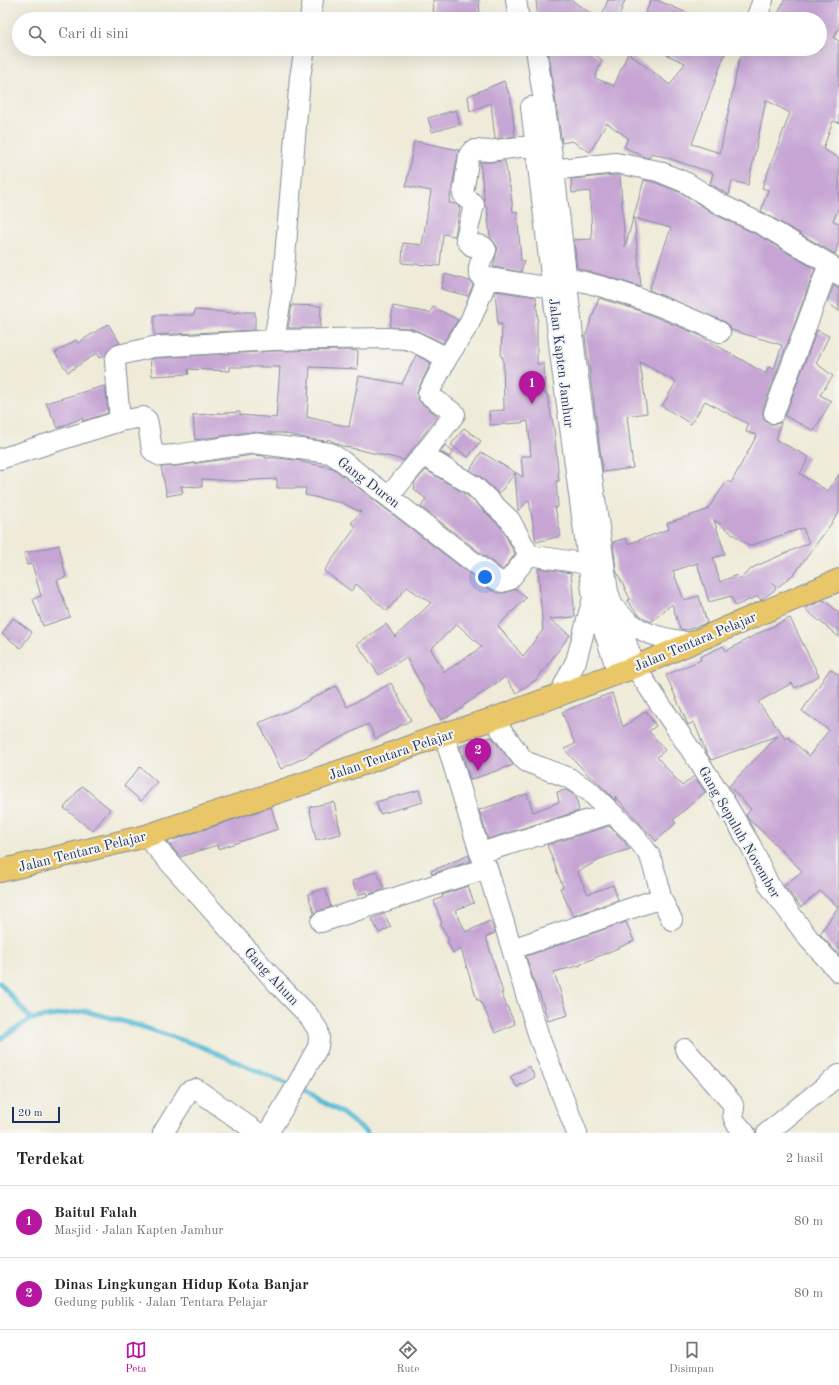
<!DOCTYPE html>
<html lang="id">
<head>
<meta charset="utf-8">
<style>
  :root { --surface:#fff; --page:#f2f2f2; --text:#222; --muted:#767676; --line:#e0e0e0; --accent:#b5179e }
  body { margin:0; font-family:"Old Standard TT",serif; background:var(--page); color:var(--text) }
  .scale { position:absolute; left:12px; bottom:10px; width:48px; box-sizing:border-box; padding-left:4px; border:2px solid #1b2f5e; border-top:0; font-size:11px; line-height:14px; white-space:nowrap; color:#1b2f5e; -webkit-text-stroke:3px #f6f6f2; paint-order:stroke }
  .you { position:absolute; left:485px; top:577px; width:14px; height:14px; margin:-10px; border:3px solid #fff; border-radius:50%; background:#1a73e8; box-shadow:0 0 0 6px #1a73e833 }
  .badge { display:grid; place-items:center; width:26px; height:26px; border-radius:50%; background:var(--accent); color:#fff; font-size:13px; font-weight:700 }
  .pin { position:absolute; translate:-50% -33px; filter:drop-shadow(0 1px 2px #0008) }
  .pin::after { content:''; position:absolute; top:21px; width:14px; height:12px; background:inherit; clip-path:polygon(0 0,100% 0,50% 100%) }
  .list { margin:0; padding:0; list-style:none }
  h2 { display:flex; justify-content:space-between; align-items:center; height:52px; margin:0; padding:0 16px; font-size:17px }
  h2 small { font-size:13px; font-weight:400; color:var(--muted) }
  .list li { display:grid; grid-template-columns:26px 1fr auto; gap:12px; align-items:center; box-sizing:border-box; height:72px; padding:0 16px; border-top:1px solid var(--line) }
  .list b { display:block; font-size:15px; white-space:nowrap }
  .list p { margin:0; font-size:13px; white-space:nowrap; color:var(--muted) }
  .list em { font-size:13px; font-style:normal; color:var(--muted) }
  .icon { flex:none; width:22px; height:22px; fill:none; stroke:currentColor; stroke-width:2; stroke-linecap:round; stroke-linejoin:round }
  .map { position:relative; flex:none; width:839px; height:1133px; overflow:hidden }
  .search { position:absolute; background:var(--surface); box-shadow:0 4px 16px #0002; left:12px; right:12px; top:12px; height:44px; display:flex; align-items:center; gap:10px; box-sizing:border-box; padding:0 14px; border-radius:22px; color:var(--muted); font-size:15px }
  .sheet { height:196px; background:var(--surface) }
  nav { display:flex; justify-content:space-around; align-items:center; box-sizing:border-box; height:56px; border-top:1px solid var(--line); background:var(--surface); font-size:11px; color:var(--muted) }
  nav a { display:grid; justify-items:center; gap:2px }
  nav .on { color:var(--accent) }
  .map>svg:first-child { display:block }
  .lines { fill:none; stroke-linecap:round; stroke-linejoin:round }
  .stream { stroke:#56bad5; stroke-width:5 }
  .building { fill:#c6a5d4; fill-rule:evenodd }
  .minor-casing { stroke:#858d9b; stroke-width:22 }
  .major-casing { stroke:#858d9b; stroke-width:24 }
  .minor { stroke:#fff; stroke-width:20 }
  .major { stroke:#e9c769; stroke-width:22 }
  .labels { text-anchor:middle; stroke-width:4; stroke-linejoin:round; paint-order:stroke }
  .street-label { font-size:14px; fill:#1b2f5e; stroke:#f6f6f2 }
</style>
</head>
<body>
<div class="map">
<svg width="839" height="1133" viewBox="0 0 839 1133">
  <rect width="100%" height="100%" fill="#f6f6f2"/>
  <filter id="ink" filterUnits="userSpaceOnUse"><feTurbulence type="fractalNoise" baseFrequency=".025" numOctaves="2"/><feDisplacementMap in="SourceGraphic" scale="8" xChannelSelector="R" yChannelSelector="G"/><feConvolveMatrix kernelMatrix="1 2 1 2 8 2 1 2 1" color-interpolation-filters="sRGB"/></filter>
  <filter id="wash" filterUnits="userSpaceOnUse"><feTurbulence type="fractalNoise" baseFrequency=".012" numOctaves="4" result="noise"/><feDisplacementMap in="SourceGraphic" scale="16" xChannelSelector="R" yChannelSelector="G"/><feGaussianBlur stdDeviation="0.9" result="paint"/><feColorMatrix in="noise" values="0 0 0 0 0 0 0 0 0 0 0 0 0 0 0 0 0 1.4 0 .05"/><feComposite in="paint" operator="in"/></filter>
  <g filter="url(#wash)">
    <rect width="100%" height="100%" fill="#efebd8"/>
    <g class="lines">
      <!-- stream -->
      <path class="stream" d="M 0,983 L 31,1019
        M 0,1039 L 31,1019 L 85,1011 L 140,1026 L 200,1046 L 292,1086
        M 300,1089 L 342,1113 L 367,1133"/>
    </g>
    <g id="blocks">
      <!-- building -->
      <path class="building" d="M 433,0 L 479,0 L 480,19 L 434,19 Z
        M 536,0 L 571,0 L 599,19 L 538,19 Z
        M 608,0 L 625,0 L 618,19 L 600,19 Z
        M 651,0 L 657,0 L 701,19 L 643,19 Z
        M 784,0 L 839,0 L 839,26 L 834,38 L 839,41 L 839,123 L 833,121 L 823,149 L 839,158 L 839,207 L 833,221 L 839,223 L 839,242 L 835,254 L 761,211 L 768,190 L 762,188 L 790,113 L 766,100 L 748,185 L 732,181 L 729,195 L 710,184 L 713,173 L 652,153 L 649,158 L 644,157 L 624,147 L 628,138 L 607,123 L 590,152 L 572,141 L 562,143 L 548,49 L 588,49 L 602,60 L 595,78 L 614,86 L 628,53 L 670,85 L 685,63 L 654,49 L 716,49 L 725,54 L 692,144 L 720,153 L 739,60 L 746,49 L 820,49 L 820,19 L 776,19 Z
        M 504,81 L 511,99 L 515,136 L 495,139 L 491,103 L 470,112 L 468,96 Z
        M 456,110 L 460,124 L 432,132 L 428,118 Z
        M 414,141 L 459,150 L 449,203 L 456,204 L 460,208 L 455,236 L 443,234 L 440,266 L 402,263 L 403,243 L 422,245 L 431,191 L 406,186 Z
        M 505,161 L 509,186 L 510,186 L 513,212 L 517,211 L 521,260 L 524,261 L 521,272 L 493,267 L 498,247 L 497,247 L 494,242 L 490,237 L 487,206 L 485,206 L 480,162 L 490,162 Z
        M 616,175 L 620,175 L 625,247 L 644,180 L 656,183 L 682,193 L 714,214 L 758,235 L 815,269 L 763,409 L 763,415 L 765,420 L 770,424 L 776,424 L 781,422 L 776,440 L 809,457 L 800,474 L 828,491 L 839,474 L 839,513 L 795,573 L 778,587 L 772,582 L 776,589 L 761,600 L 758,596 L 735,606 L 731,596 L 709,602 L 697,563 L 673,571 L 684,600 L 699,596 L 707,623 L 686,630 L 680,629 L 672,604 L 651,622 L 638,614 L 627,601 L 630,599 L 616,570 L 613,542 L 626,538 L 628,544 L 669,529 L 667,523 L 707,510 L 727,481 L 731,483 L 757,435 L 746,432 L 748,424 L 705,401 L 691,424 L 662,406 L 676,382 L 640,362 L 647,413 L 627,416 L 633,468 L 603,472 L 585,337 L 599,298 L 641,311 L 697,334 L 766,374 L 768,367 L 774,369 L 782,345 L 731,330 L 729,325 L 725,322 L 649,290 L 671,228 L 634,218 L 641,287 L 609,277 L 577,268 L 574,240 L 592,239 L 590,191 L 572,193 L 571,179 ZM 714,520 L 749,546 L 803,528 L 809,543 L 754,567 L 739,579 L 737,575 L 720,582 L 713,558 L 725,554 Z
        M 445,274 L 470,281 L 473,285 L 468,296 L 441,289 Z
        M 834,285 L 839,289 L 839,311 L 827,302 Z
        M 495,291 L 536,297 L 538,321 L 537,321 L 537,364 L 544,364 L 545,394 L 547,394 L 554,429 L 559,481 L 556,481 L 558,507 L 555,507 L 561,536 L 536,542 L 529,500 L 518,511 L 515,473 L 499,494 L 482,478 L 470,470 L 481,452 L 523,477 L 521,456 L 531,456 L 528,421 L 520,423 L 490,425 L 489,411 L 504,410 L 503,357 L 501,357 L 502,324 L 498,325 Z
        M 292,305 L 321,306 L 320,328 L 288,328 Z
        M 393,306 L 430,313 L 433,307 L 458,320 L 443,343 L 420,332 L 410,328 L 390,327 Z
        M 195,310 L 236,313 L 236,312 L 255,312 L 255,330 L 154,335 L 154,315 L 194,315 Z
        M 108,324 L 120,343 L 111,347 L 105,355 L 100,358 L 97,353 L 68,372 L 55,353 L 76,340 L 78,343 Z
        M 817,330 L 829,336 L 816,363 L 833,376 L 820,395 L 831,401 L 814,431 L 785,416 Z
        M 348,350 L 358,351 L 357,369 L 310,367 L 307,417 L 349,427 L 359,376 L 402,384 L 416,355 L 431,363 L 418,389 L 417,394 L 418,399 L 421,403 L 438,416 L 404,460 L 342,446 L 328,439 L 327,441 L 309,439 L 283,433 L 267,433 L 251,432 L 195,440 L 193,415 L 240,412 L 240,415 L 276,418 L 280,367 L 230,367 L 230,371 L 188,369 L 189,374 L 152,376 L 150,359 L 155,358 L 274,351 Z
        M 104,386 L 106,394 L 108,413 L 83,421 L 82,418 L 58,428 L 46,403 Z
        M 464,428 L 481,441 L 468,457 L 451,445 Z
        M 445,445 L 453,452 L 449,457 L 440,452 Z
        M 253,455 L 265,456 L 265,458 L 278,458 L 302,461 L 302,462 L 333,468 L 488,588 L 497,593 L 505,593 L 516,589 L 526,598 L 498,626 L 523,656 L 543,630 L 538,568 L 571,573 L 575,617 L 549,619 L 570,635 L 537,679 L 516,693 L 505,677 L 463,706 L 463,708 L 441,720 L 406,657 L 379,675 L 357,644 L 386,624 L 395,637 L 431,603 L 407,587 L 387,611 L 356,584 L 351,591 L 324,571 L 356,527 L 351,523 L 361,512 L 342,503 L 305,495 L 306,488 L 277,488 L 277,479 L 233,481 L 202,479 L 202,487 L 181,486 L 183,493 L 167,496 L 161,467 L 177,466 ZM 457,624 L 482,647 L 444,672 L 431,649 Z
        M 426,470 L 467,495 L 501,527 L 515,554 L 503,570 L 421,507 L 426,499 L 414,489 L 415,484 L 414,483 Z
        M 59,545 L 66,577 L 57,580 L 70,617 L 43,626 L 33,599 L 41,596 L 32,564 L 27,565 L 24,553 Z
        M 824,600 L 839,613 L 839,637 L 806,610 L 808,607 Z
        M 13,618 L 32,632 L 21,648 L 2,634 Z
        M 790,618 L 819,676 L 795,688 L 792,683 L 758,702 L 786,739 L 788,737 L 809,756 L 829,730 L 802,711 L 830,669 L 839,675 L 839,955 L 820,934 L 838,907 L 820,891 L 801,907 L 784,886 L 802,871 L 764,833 L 748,819 L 746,815 L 751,809 L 729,786 L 779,735 L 711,760 L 706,752 L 694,722 L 688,725 L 666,675 L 701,660 L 700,657 L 723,646 L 726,651 L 757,634 Z
        M 391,683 L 411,720 L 376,739 L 368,724 L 311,753 L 311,754 L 281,769 L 259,723 L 290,710 L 336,686 L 347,707 Z
        M 612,693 L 623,727 L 646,711 L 656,726 L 649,731 L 665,750 L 657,757 L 682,786 L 694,776 L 705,792 L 673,820 L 676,823 L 656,841 L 615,796 L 616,801 L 592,777 L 590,777 L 564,749 L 575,744 L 562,712 L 592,700 Z
        M 492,737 L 513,765 L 470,780 L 460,746 Z
        M 140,767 L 157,782 L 141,801 L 124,786 Z
        M 82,786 L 110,809 L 93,831 L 64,808 Z
        M 419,790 L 423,802 L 380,814 L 376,802 Z
        M 566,790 L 576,796 L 579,811 L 488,839 L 479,810 L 527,794 L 533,812 L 559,802 L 557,792 Z
        M 334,802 L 341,834 L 316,840 L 309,807 Z
        M 271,807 L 278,829 L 218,849 L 217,845 L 180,857 L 167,842 Z
        M 609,826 L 623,840 L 630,849 L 605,857 L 577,872 L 588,894 L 613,885 L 618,900 L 573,916 L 560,888 L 563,887 L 547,845 Z
        M 469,855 L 471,861 L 432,874 L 431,871 Z
        M 377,871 L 384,889 L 368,895 L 367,892 L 358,895 L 352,881 Z
        M 468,886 L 474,903 L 455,910 L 466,932 L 490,921 L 495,933 L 486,937 L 503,993 L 501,993 L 515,1024 L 495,1033 L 480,1000 L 477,1000 L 461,949 L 453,953 L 447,941 L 449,940 L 440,924 L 442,923 L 434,901 L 443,897 L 442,895 Z
        M 325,888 L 331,907 L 314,913 L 308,894 Z
        M 384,914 L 391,927 L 379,933 L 372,919 Z
        M 626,922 L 634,941 L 581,964 L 581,965 L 554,972 L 568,1015 L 548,1021 L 539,992 L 538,993 L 534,983 L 526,956 Z
        M 529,1066 L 535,1077 L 517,1087 L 510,1077 Z"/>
    </g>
  </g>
  <g filter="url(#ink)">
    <use href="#blocks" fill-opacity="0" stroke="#858d9b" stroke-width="1"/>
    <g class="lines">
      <!-- minor casing -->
      <g class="minor-casing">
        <path id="minor" d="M 516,0 L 519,19
          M 310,19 L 313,0
          M 756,19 L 763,0
          M 536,49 L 554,169 L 576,363 L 608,592 L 635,667 L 717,789 L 751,846 L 769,885 L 809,939 L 839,972
          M 531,107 L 562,368 L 593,598 L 618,673
          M 541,171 L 616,163 L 658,171 L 687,183 L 720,204 L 763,225 L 829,264 L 839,275
          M 488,278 L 553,288
          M 567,278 C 620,289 671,309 720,332
          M 274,340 L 282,293 L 300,77 L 305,49
          M 774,413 L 829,264
          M 120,421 L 115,362 L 116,358 L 119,355 L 153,347 L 274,340 L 386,338 L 406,339 L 415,342 L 447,358
          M 423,455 L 455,414 L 428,394 L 447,358 L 469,324 L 488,278 L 481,277 C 475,268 483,259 486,250 C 483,244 478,245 472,246 L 468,242 L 466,238 L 474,205 C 471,200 465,199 463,194 L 469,155 L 472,151 L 475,150 L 489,151 L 535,145
          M 0,459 L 120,421 L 143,417 L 147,420 L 148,424 L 152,450 L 155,453 L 161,456 L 175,455 L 253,443 L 330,453 L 341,460 L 495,579 L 502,582 L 509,580 L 529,555 L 588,564
          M 389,496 L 423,455 L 474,486 L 510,520 L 529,555
          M 616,609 C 638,635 658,637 691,643
          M 559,695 L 576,661 L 593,598
          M 493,719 L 522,758 L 527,762 L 569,778 L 589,791 L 632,832 L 650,856 L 658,882 L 661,898 L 672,920
          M 444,734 L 480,853 L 487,868 L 540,1040 L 577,1133
          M 146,836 L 277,983 L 308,1015 L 318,1030 L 319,1038 L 318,1047 L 293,1092 L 268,1133
          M 480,853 L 612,813
          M 321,922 L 487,868
          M 512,949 L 661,898
          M 685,1049 L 732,1103 L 734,1108 C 730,1119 738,1125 745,1133
          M 163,1133 L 189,1091 L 196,1089 L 258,1133
          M 767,1133 L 839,1075"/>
      </g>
      <!-- major casing -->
      <g class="major-casing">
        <path id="major" d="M 0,871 L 146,836 L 371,761 L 444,734 L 493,719 L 635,667 L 839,580"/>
      </g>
      <!-- minor -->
      <use href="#minor" class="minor"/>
      <!-- major -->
      <use href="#major" class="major"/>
    </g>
  </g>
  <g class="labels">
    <!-- street labels -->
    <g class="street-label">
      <text transform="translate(562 363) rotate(83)" y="5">Jalan Kapten Jamhur</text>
      <text transform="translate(369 482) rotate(37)" y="5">Gang Duren</text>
      <text transform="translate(695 641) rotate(-23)" y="5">Jalan Tentara Pelajar</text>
      <text transform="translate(391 754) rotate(-19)" y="5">Jalan Tentara Pelajar</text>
      <text transform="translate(740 832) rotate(60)" y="5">Gang Sepuluh November</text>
      <text transform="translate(82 851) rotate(-14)" y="5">Jalan Tentara Pelajar</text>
      <text transform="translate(272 976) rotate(47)" y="5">Gang Ahum</text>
    </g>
  </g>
</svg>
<div class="scale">20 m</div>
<div class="you"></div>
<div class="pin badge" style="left:532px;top:404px">1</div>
<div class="pin badge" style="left:478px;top:771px">2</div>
<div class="search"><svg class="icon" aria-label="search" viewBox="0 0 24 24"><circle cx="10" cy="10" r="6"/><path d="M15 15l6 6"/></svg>Cari di sini</div>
</div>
<section class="sheet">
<h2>Terdekat<small>2 hasil</small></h2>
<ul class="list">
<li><span class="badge">1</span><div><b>Baitul Falah</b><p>Masjid · Jalan Kapten Jamhur</p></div><em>80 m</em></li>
<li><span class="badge">2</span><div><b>Dinas Lingkungan Hidup Kota Banjar</b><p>Gedung publik · Jalan Tentara Pelajar</p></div><em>80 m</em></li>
</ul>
</section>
<nav>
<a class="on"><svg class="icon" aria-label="map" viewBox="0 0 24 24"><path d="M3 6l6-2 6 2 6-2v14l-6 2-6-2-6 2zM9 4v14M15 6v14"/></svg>Peta</a>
<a><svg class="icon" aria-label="directions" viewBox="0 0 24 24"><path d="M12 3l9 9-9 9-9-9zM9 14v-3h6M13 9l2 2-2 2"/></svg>Rute</a>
<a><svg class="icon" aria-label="saved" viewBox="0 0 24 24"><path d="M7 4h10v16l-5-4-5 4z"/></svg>Disimpan</a>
</nav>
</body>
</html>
